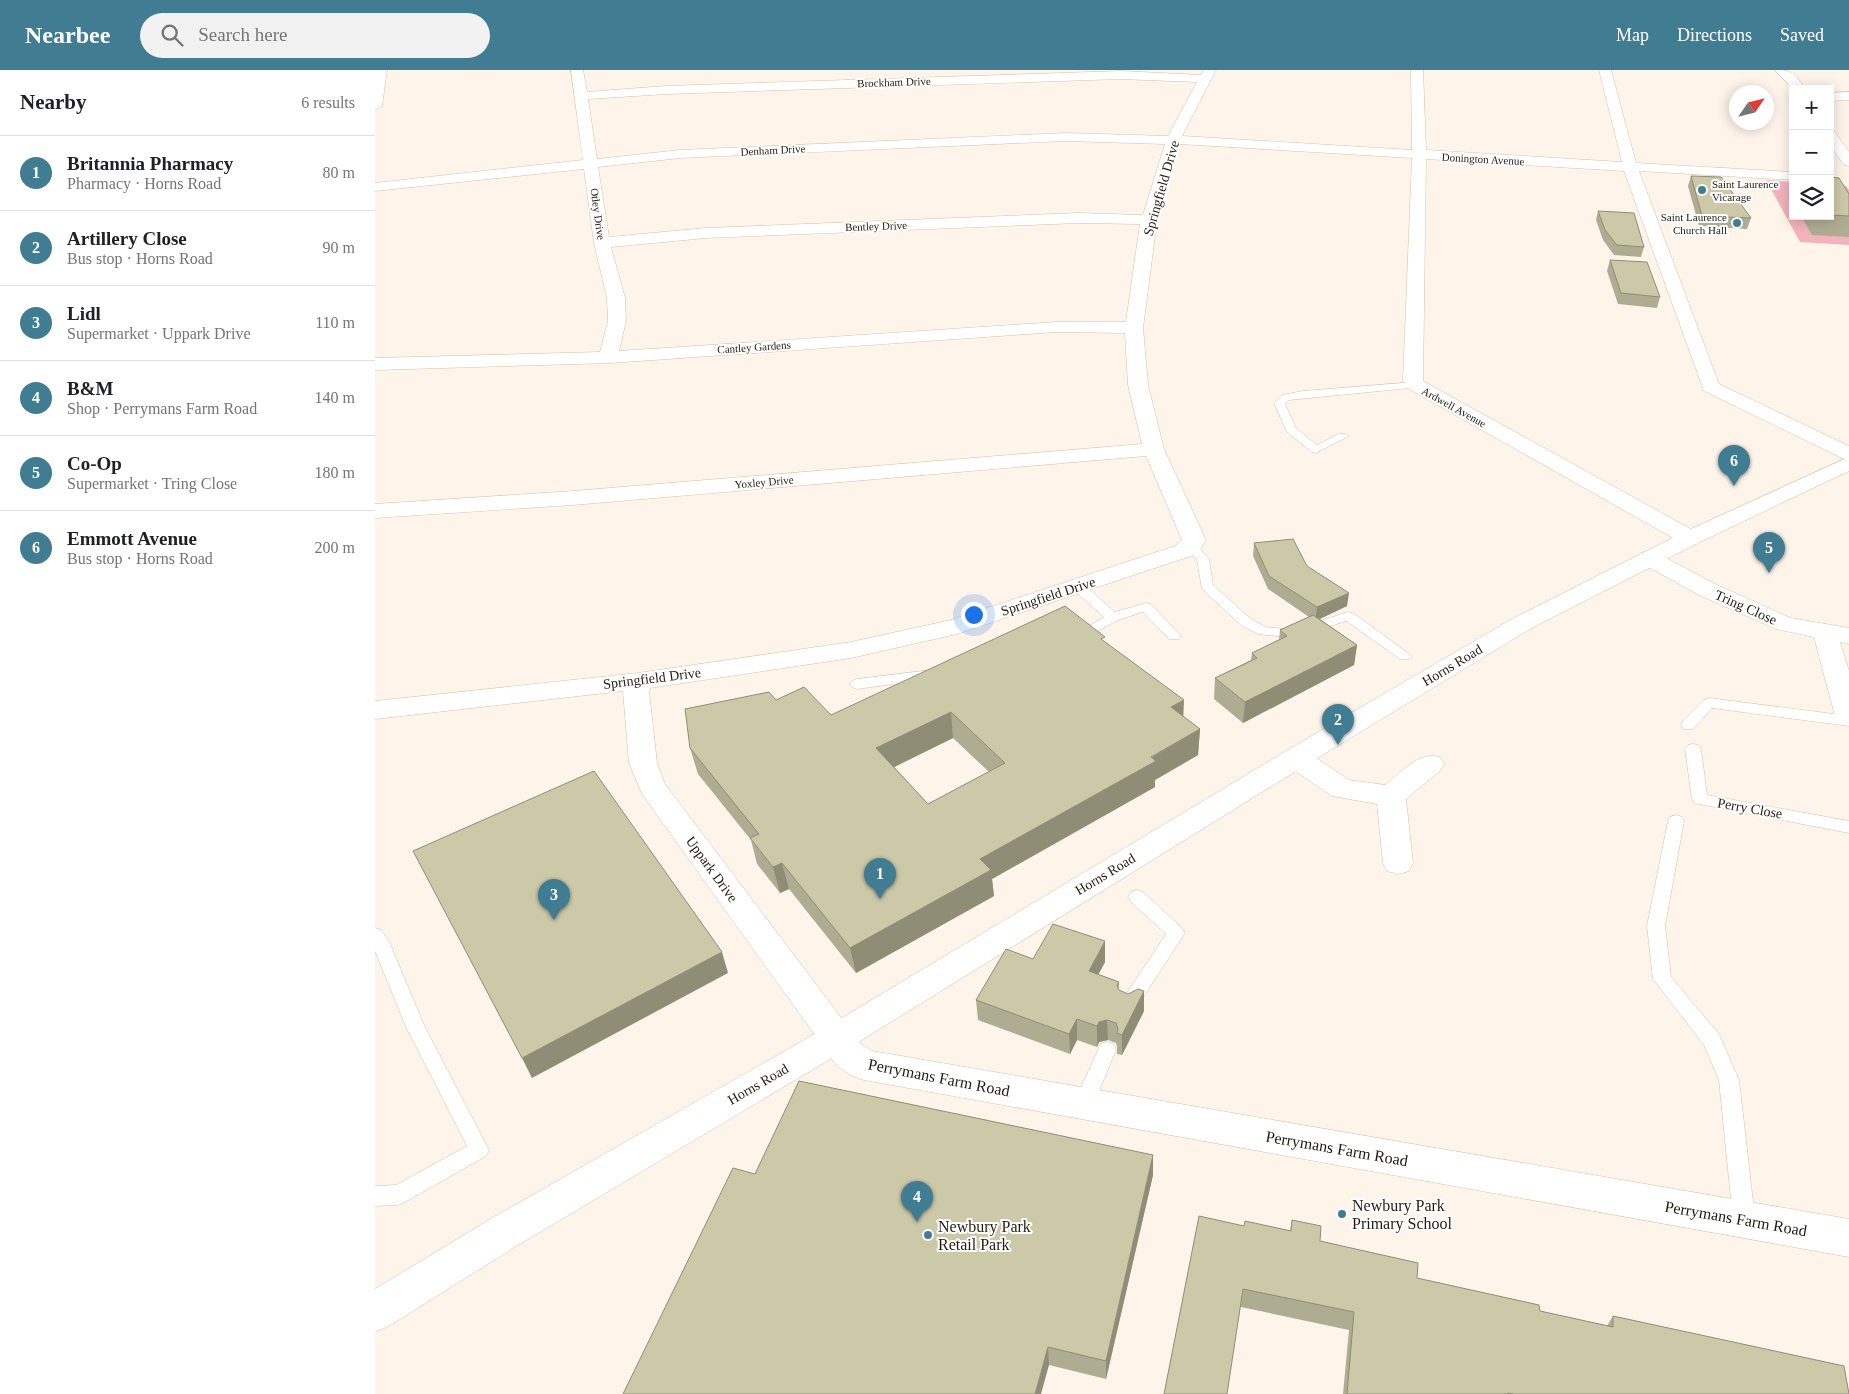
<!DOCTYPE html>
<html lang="en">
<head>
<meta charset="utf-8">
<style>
  :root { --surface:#fff; --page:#f2f2f2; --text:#202124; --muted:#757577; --line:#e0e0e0; --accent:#407d93 }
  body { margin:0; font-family:"Times New Roman",serif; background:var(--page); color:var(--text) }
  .controls { position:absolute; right:15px; top:15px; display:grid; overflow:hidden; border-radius:0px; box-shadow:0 2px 12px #0003 }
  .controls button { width:45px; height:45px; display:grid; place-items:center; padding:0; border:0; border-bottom:1px solid var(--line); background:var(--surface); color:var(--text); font:25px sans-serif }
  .compass { position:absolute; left:1354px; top:15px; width:45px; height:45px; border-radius:50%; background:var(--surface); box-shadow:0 2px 12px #0003; rotate:55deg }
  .you { position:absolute; left:598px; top:544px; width:18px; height:18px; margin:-12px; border:4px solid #fff; border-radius:50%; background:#1a73e8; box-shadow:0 0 0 8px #1a73e833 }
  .badge { display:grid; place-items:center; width:32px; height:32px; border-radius:50%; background:var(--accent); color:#fff; font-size:16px; font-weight:700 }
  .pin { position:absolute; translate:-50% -41px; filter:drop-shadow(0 1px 2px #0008) }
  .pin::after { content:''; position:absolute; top:26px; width:18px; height:15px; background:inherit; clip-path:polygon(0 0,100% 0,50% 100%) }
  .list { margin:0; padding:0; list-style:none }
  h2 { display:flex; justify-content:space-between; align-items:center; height:65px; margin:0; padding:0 20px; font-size:21px }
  h2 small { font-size:16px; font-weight:400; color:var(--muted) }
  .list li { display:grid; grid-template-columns:32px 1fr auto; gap:15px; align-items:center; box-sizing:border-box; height:75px; padding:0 20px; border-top:1px solid var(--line) }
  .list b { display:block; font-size:19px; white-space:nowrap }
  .list p { margin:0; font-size:16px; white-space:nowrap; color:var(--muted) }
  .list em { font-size:16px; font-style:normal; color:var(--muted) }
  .icon { flex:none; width:28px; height:28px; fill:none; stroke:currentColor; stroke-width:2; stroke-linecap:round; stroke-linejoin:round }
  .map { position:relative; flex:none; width:1474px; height:1324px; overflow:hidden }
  header { display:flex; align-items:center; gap:30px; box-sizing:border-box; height:70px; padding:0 25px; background:var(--accent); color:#fff }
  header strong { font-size:24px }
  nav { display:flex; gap:28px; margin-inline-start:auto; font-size:18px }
  .search { width:350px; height:45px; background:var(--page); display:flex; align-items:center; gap:12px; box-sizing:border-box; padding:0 18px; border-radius:28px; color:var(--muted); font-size:19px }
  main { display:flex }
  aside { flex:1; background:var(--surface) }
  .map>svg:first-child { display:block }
  .green { fill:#f3b3bc }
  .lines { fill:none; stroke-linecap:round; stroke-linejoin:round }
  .service-casing { stroke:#d6c0a6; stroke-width:1 }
  .minor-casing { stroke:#d6c0a6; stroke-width:1 }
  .tertiary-casing { stroke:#d6c0a6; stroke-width:1 }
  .service { fill:#fff; fill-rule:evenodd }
  .minor { fill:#fff; fill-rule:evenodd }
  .tertiary { fill:#fff; fill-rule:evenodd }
  .wall { fill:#afad91; fill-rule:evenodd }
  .shaded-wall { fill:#8f8d76 }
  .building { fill:#ccc9a9; stroke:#8f8d76; fill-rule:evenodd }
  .poi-dot { fill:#407d93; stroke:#fff; stroke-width:2 }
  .labels { text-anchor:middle; stroke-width:4; stroke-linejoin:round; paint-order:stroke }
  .far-street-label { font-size:11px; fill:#231b11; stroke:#fff }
  .far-poi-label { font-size:11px; fill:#231b11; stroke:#fff; text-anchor:start }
  .street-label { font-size:14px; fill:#231b11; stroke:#fff }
  .near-street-label { font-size:16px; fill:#231b11; stroke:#fff }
  .near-poi-label { font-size:16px; fill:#231b11; stroke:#fff; text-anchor:start }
</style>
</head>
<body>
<header>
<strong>Nearbee</strong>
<div class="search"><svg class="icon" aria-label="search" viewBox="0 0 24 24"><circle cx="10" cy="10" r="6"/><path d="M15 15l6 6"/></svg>Search here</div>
<nav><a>Map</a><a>Directions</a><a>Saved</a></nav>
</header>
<main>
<aside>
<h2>Nearby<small>6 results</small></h2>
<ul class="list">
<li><span class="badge">1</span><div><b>Britannia Pharmacy</b><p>Pharmacy · Horns Road</p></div><em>80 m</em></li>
<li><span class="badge">2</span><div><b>Artillery Close</b><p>Bus stop · Horns Road</p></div><em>90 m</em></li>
<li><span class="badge">3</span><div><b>Lidl</b><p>Supermarket · Uppark Drive</p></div><em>110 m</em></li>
<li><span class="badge">4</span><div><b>B&amp;M</b><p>Shop · Perrymans Farm Road</p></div><em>140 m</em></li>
<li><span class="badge">5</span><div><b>Co-Op</b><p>Supermarket · Tring Close</p></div><em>180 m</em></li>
<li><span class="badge">6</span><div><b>Emmott Avenue</b><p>Bus stop · Horns Road</p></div><em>200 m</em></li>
</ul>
</aside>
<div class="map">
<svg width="1474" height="1324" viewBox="0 0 1474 1324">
  <rect width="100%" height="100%" fill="#fef4ea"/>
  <!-- green -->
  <path class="green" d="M 1391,110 L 1418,112 L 1418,146 L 1455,146 L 1455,114 L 1471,116 L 1474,120 L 1474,175 L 1425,172 Z"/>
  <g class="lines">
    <!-- service casing -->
    <g class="service-casing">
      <path id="service" d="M 1041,312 L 1046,315 L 1045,317 L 914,330 L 910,334 L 921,358 L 942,375 L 964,364 L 972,364 L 974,366 L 941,383 L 937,382 L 912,362 L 899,333 L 907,325 L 928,321 Z
        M 816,472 L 820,473 L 834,489 L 838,515 L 876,549 L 891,557 L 918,560 L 973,542 L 978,543 L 1037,586 L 1035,589 L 1025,589 L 971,551 L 919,568 L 883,564 L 866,555 L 827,519 L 822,490 L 810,476 Z
        M 702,512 L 707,513 L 740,542 L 771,533 L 776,534 L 806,566 L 804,569 L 794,569 L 768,542 L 743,550 L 717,564 L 697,557 L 695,554 L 697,551 L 702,550 L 716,555 L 729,547 L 697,519 L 695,516 Z
        M 557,600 L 562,602 L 564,605 L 562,608 L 482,619 L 477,617 L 475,614 L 477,611 L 482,609 Z
        M 1334,628 L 1474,646 L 1474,656 L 1337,638 L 1318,659 L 1308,659 L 1306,655 L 1308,651 L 1329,630 Z
        M 1318,674 L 1323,675 L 1326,679 L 1332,725 L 1474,751 L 1474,763 L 1319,733 L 1317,729 L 1310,679 L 1313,675 Z
        M 1301,745 L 1307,747 L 1309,751 L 1290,856 L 1296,907 L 1344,964 L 1364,1010 L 1380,1149 L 1376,1156 L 1369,1159 L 1362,1156 L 1358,1149 L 1344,1010 L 1329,975 L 1278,909 L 1272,856 L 1293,751 L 1295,747 Z
        M 762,820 L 768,822 L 807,858 L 810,863 L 760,940 L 753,943 L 746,940 L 744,935 L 791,864 L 756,832 L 753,827 L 756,822 Z
        M 0,858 L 6,860 L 14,871 L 49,955 L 114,1080 L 111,1086 L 30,1132 L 23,1135 L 0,1136 L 0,1116 L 21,1115 L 92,1076 L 31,957 L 0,881 Z
        M 732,972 L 739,974 L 741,980 L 719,1033 L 716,1039 L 709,1042 L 702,1039 L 699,1033 L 723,980 L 725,974 Z"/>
    </g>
    <!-- minor casing -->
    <g class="minor-casing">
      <path id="minor" d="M 0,0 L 12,0 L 7,36 L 0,40 Z
        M 196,0 L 208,0 L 212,22 L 291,16 L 746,1 L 826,5 L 829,0 L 841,0 L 807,66 L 1037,80 L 1036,0 L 1048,0 L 1051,80 L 1247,92 L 1224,0 L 1236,0 L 1261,93 L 1418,102 L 1418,110 L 1264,101 L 1344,314 L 1474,376 L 1474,390 L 1467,388 L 1329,321 L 1249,101 L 1051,89 L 1048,311 L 1323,463 L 1327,468 L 1323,473 L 1315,475 L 1307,473 L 1034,319 L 1028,310 L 1037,88 L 804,74 L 782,150 L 768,258 L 773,315 L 789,379 L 831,470 L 824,481 L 816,486 L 582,564 L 476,588 L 275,618 L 274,621 L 282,693 L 290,714 L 486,974 L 497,981 L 1474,1149 L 1474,1187 L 489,1010 L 477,1006 L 462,996 L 267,724 L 254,693 L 248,621 L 0,649 L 0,631 L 263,603 L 476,572 L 576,550 L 800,476 L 807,470 L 771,386 L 198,435 L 0,448 L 0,434 L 198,421 L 767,374 L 753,315 L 750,263 L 682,262 L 235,293 L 0,300 L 0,288 L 225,282 L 233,251 L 232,228 L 219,173 L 209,99 L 0,121 L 0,113 L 208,90 ZM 746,9 L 822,12 L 793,66 L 691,63 L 305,80 L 222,89 L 213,29 L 291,24 ZM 691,71 L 790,74 L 768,145 L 704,143 L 331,158 L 234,167 L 223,97 L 305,88 ZM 704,153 L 765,154 L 751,252 L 682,252 L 244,281 L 251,251 L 250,228 L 236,177 L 331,168 Z
        M 1400,0 C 1418,0 1420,4 1430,19 L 1418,19 Z
        M 1474,22 L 1474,30 L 1455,31 L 1455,23 Z
        M 1455,61 L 1460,62 L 1474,82 L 1474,96 L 1469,95 L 1455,75 Z
        M 1274,481 L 1282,483 L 1342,515 L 1416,548 L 1474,558 L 1474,574 L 1465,572 L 1474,601 L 1474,655 L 1464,652 L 1460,646 L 1439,567 L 1401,559 L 1324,525 L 1266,493 L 1262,488 L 1266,483 Z
        M 921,678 L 931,681 L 974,710 L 1010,715 C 1027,702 1043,681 1065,687 L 1069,694 L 1065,701 L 1031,729 L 1038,793 L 1034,801 L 1023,804 L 1012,801 L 1008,793 L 1002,734 L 957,726 L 911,695 L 907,688 L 911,681 Z"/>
    </g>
    <!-- tertiary casing -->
    <g class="tertiary-casing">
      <path id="tertiary" d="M 1474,387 L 1474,401 L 1323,473 L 1155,559 L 931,695 L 474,978 L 140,1177 L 14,1256 L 0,1262 L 0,1219 L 112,1151 L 450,958 L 911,681 L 1137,549 L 1307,463 Z"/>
    </g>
    <!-- service -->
    <use href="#service" class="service"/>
    <!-- minor -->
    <use href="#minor" class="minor"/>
    <!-- tertiary -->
    <use href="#tertiary" class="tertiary"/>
  </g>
  <!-- wall -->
  <path class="wall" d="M 1316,106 L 1376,148 L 1372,159 L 1324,156 L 1313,116 Z
    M 1455,107 L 1474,124 L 1474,167 L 1437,165 L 1426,146 L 1455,146 Z
    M 1418,111 L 1418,133 L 1413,125 Z
    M 1223,141 L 1269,177 L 1266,187 L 1239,185 L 1228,170 L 1221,150 Z
    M 1235,190 L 1285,227 L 1282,238 L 1243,234 L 1232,201 Z
    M 879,473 L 932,496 L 972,536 L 945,549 L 982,575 L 979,595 L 868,653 L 839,629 L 840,608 L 876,590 L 877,583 L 904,570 L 905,560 L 934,547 L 893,519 L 878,486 Z
    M 730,572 L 808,647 L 825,659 L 823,685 L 780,710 L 780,717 L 617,809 L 619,826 L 481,903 L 414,819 L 405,823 L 382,794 L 376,770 L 323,704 L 315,678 L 401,630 L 456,645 ZM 578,668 L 614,702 L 553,734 L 519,697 Z
    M 658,889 L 730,892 L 723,905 L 744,912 L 744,920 L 769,941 L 747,985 L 742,984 L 742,976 L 741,973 L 733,970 L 724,972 L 722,977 L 702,970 L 695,984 L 603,950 L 601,930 Z
    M 778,1085 L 778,1105 L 731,1309 L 674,1295 L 380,1104 Z
    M 917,1150 L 945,1171 L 1042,1208 L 1165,1241 L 1232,1256 L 1238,1246 L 1474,1324 L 968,1324 L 974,1260 L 866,1237 L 869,1156 L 915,1161 Z"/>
  <!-- shaded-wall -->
  <path class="shaded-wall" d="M 974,523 L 972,536 L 940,551 L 942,537 Z
    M 982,575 L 979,595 L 868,653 L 870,632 Z
    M 809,630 L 808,655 L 796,637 Z
    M 576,642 L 578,668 L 505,704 L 501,678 Z
    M 825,659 L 823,685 L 780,710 L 780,717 L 617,809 L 619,826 L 481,903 L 475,878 L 605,789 Z
    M 407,793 L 414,819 L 405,823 L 398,797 Z
    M 730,871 L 730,892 L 714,922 L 714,901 Z
    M 347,882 L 353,903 L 157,1008 L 147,988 Z
    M 769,921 L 769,941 L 747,985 L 747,965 Z
    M 702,949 L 702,970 L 695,984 L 694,964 Z
    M 732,950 L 733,970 L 724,972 L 722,977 L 722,956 L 724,952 Z
    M 778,1085 L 778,1105 L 731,1309 L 731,1291 Z
    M 673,1277 L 674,1295 L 666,1324 L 660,1324 Z"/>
  <!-- building -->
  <path class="building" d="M 1316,106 L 1346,107 L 1376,148 L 1327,146 Z
    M 1455,107 L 1464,108 L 1474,124 L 1474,146 L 1455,145 Z
    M 1223,141 L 1259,143 L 1269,177 L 1242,175 L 1230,160 Z
    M 1235,190 L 1272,192 L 1285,227 L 1246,223 Z
    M 918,469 L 932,496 L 974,523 L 942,537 L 894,506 L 879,473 Z
    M 690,536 L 730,567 L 726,569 L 809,630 L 796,637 L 825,659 L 776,687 L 781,691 L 605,789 L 616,800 L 475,878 L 407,793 L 398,797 L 375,768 L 384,764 L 315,678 L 310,639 L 394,622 L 401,630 L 429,617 L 456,645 ZM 576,642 L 630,693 L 553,734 L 501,678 Z
    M 938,545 L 982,575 L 870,632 L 840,608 L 882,588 L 877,583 L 912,566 L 905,560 Z
    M 219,701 L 347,882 L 147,988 L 38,781 Z
    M 678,854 L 730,871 L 714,901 L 744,912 L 742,915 L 744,920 L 753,924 L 763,919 L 769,921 L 747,965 L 742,963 L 743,959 L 741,953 L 732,950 L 724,952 L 722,956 L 702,949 L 694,964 L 601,930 L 631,879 L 658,889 Z
    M 424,1011 L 778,1085 L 731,1291 L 673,1277 L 660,1324 L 248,1324 L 358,1098 L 380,1104 Z
    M 824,1146 L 869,1156 L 870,1151 L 916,1161 L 917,1150 L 946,1156 L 945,1171 L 1043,1193 L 1042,1208 L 1164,1235 L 1165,1241 L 1238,1257 L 1238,1246 L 1469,1296 L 1474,1324 L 1139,1324 L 1133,1323 L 1133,1324 L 972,1324 L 979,1242 L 868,1219 L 852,1324 L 789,1324 Z"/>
  <!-- markers -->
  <g class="poi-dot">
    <circle cx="1327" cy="120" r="5"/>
    <circle cx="1362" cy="153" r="5"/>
    <circle cx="967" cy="1144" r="5"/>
    <circle cx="553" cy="1165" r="5"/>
  </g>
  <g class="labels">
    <!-- far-street labels -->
    <g class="far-street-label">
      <text transform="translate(519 12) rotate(-2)" y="4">Brockham Drive</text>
      <text transform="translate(398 80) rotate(-3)" y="4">Denham Drive</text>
      <text transform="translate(1108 89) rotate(3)" y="4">Donington Avenue</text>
      <text transform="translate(223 144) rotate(82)" y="4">Otley Drive</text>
      <text transform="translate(501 156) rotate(-2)" y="4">Bentley Drive</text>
      <text transform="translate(379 277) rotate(-4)" y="4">Cantley Gardens</text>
      <text transform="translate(1079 337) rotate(29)" y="4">Ardwell Avenue</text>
      <text transform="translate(389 412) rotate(-5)" y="4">Yoxley Drive</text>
    </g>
    <!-- far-poi labels -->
    <g class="far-poi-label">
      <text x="1337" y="118">Saint Laurence<tspan x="1337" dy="13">Vicarage</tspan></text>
      <text x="1352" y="151" text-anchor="end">Saint Laurence<tspan x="1352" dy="13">Church Hall</tspan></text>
    </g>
    <!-- street labels -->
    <g class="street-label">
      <text transform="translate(786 118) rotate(-74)" y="5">Springfield Drive</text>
      <text transform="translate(673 526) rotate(-18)" y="5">Springfield Drive</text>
      <text transform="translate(1371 537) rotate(24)" y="5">Tring Close</text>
      <text transform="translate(1077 595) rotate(-31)" y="5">Horns Road</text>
      <text transform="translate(277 608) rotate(-7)" y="5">Springfield Drive</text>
      <text transform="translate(1375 738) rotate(10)" y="5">Perry Close</text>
      <text transform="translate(337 799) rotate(54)" y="5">Uppark Drive</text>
      <text transform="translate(730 804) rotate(-31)" y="5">Horns Road</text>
      <text transform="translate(383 1014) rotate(-30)" y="5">Horns Road</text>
    </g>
    <!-- near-street labels -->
    <g class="near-street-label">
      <text transform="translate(564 1007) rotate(11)" y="6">Perrymans Farm Road</text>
      <text transform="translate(962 1078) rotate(10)" y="6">Perrymans Farm Road</text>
      <text transform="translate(1361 1148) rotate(10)" y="6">Perrymans Farm Road</text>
    </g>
    <!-- near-poi labels -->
    <g class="near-poi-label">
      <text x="977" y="1141">Newbury Park<tspan x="977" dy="18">Primary School</tspan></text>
      <text x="563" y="1162">Newbury Park<tspan x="563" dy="18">Retail Park</tspan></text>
    </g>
  </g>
</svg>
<div class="controls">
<button>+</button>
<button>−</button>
<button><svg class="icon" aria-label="layers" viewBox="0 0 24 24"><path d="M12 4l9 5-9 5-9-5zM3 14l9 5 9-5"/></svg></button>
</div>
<svg class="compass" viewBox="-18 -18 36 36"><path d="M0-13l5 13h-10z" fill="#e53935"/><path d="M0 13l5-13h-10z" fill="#757577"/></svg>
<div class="you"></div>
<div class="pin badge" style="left:505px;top:829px">1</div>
<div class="pin badge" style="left:963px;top:675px">2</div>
<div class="pin badge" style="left:179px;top:850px">3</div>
<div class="pin badge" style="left:542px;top:1152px">4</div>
<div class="pin badge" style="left:1394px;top:503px">5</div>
<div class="pin badge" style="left:1359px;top:416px">6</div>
</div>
</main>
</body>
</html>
